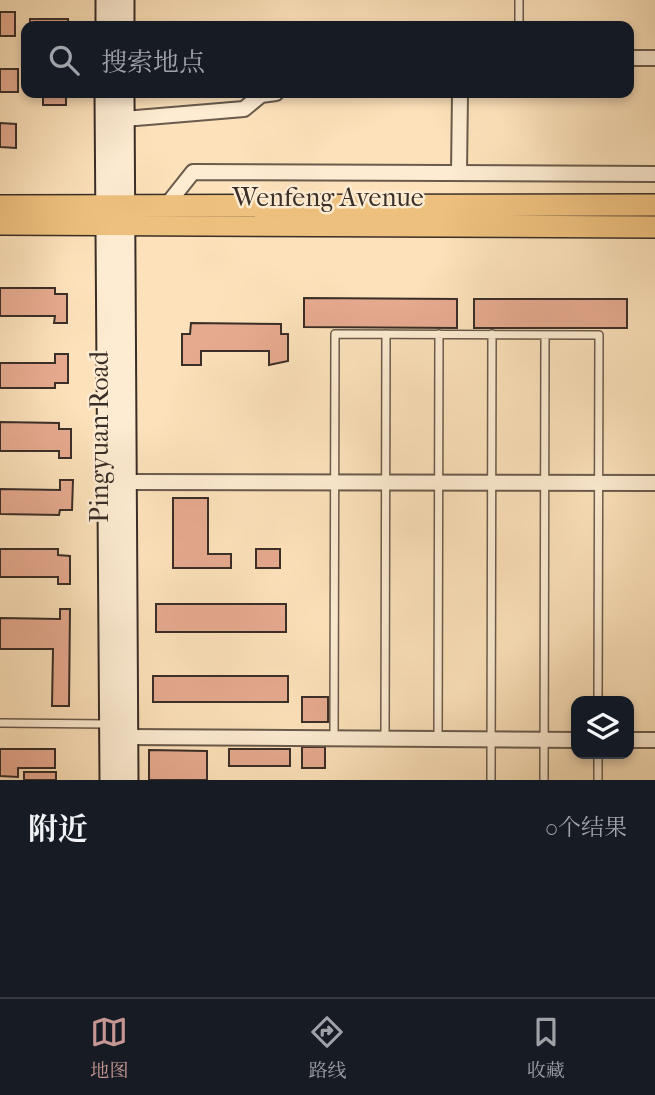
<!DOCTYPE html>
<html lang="zh">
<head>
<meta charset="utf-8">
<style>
  :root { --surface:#171b24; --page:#242831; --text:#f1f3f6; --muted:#9ea1a6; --line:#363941; --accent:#c59692 }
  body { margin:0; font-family:"IM FELL French Canon","Noto Serif SC",serif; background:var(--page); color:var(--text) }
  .controls { position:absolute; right:21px; bottom:21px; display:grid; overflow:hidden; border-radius:14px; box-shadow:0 4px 10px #0003 }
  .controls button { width:63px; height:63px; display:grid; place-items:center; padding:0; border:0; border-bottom:2px solid var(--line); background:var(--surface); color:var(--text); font:35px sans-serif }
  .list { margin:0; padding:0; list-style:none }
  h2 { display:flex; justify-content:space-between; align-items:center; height:91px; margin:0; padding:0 28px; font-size:30px }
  h2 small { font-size:23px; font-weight:400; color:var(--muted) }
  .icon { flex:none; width:38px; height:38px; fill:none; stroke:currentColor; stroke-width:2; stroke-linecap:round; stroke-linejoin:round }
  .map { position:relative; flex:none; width:655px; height:780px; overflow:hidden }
  .search { position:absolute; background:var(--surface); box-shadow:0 4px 10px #0003; left:21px; right:21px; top:21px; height:77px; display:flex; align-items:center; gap:18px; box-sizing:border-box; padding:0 24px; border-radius:14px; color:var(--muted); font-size:26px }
  .sheet { height:217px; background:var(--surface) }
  nav { display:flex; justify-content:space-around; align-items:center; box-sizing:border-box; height:98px; border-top:2px solid var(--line); background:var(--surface); font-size:19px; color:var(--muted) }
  nav a { display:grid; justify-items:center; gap:4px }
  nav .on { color:var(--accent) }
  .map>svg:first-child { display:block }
  .building { fill:#e6aa8f; stroke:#3a2e28; stroke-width:2 }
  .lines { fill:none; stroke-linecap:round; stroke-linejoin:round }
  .lane-casing { stroke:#6a5b4c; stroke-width:10 }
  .street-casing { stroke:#6a5b4c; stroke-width:18 }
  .secondary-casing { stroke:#3a2e28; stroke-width:23 }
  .primary-casing { stroke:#3a2e28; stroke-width:24 }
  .lane { stroke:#fdecd2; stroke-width:7 }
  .street { stroke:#fdecd2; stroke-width:14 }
  .secondary { stroke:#fdecd2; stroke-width:19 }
  .primary { stroke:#eec07d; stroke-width:21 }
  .labels { text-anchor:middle; stroke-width:5; stroke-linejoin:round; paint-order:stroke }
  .street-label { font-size:26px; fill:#3a2e28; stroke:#fdecd2 }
</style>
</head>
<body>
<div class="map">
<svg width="655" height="780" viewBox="0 0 655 780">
  <rect width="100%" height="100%" fill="#fce1ba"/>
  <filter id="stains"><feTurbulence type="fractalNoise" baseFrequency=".00286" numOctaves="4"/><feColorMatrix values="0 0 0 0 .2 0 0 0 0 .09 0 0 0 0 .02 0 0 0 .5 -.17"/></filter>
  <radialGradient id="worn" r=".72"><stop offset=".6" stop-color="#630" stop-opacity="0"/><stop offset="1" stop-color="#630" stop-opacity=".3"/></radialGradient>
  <!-- building -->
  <path class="building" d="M 0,12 L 15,12 L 15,36 L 0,36 Z
    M 30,19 L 68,19 L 68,26 L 30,26 Z
    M 0,69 L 18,69 L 18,92 L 0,92 Z
    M 43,93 L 66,93 L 66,105 L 43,105 Z
    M 0,123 L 16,124 L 16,148 L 0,147 Z
    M 0,288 L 55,288 L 55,294 L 67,294 L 67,323 L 54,323 L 55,316 L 0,316 Z
    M 304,298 L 457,299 L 457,328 L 304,327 Z
    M 474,299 L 627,299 L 627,328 L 474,328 Z
    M 191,323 L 281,324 L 281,334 L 288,334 L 288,361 L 269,365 L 269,351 L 201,351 L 201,365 L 182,365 L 182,334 L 190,334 Z
    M 55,354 L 68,354 L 68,383 L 55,383 L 55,388 L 0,388 L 0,363 L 55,363 Z
    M 0,422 L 59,423 L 59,429 L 71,429 L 71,458 L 59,458 L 59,451 L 0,451 Z
    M 60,480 L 73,480 L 72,510 L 60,510 L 59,515 L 0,514 L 0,489 L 60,490 Z
    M 173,498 L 208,498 L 208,554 L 231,554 L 231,568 L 173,568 Z
    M 0,549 L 58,549 L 58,555 L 70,556 L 70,584 L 58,584 L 58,577 L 0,577 Z
    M 256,549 L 280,549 L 280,568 L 256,568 Z
    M 156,604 L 286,604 L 286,632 L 156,632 Z
    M 60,609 L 70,609 L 69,706 L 52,706 L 53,649 L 0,649 L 0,618 L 60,619 Z
    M 153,676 L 288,676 L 288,702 L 153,702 Z
    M 302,697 L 328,697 L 328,722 L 302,722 Z
    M 302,747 L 325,747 L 325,768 L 302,768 Z
    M 0,749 L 55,749 L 55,768 L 18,768 L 18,777 L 0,776 Z
    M 229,749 L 290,749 L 290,766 L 229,766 Z
    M 149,750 L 207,751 L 207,780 L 149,780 Z
    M 24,772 L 56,772 L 56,780 L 24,780 Z"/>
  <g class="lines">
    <!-- lane casing -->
    <g class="lane-casing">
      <path id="lane" d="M 519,26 L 519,0
        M 0,723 L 108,724
        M 334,738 L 335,334 L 599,335 L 598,701
        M 385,738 L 386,334
        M 438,739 L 439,334
        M 491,780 L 492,334
        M 544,780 L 545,335
        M 598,780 L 598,754"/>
    </g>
    <!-- street casing -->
    <g class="street-casing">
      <path id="street" d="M 629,58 L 655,58
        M 124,119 L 244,109 L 261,95 L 276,93
        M 459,173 L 460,93
        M 166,206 L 193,172 L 655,174
        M 126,482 L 655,483
        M 128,737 L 576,740
        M 629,740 L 655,740"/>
    </g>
    <!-- secondary casing -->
    <g class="secondary-casing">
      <path id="secondary" d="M 106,26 L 106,0
        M 124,26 L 124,0
        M 105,93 L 110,780
        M 124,93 L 128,780"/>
    </g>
    <!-- primary casing -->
    <g class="primary-casing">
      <path id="primary" d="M 0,206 L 655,205
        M 0,224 L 655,227"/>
    </g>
    <!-- lane -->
    <use href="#lane" class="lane"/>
    <!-- street -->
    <use href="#street" class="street"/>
    <!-- secondary -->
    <use href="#secondary" class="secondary"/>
    <!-- primary -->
    <use href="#primary" class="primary"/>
  </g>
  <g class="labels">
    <!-- street labels -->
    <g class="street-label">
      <text x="328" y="206">Wenfeng Avenue</text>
      <text transform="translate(99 437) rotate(-90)" y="9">Pingyuan Road</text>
    </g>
  </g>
  <rect width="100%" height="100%" filter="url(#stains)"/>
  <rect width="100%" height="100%" fill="url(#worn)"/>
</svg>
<div class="controls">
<button><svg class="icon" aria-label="layers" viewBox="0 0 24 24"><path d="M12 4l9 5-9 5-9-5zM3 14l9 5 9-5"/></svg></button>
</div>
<div class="search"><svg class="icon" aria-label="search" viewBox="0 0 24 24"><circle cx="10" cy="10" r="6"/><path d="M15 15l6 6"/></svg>搜索地点</div>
</div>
<section class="sheet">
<h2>附近<small>0个结果</small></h2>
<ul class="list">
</ul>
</section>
<nav>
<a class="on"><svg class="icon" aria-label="map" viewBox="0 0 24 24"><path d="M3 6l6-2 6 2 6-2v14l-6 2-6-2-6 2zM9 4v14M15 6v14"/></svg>地图</a>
<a><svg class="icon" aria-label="directions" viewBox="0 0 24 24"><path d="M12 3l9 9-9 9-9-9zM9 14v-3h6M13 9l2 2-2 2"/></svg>路线</a>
<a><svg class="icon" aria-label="saved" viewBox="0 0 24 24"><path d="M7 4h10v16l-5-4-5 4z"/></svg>收藏</a>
</nav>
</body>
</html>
